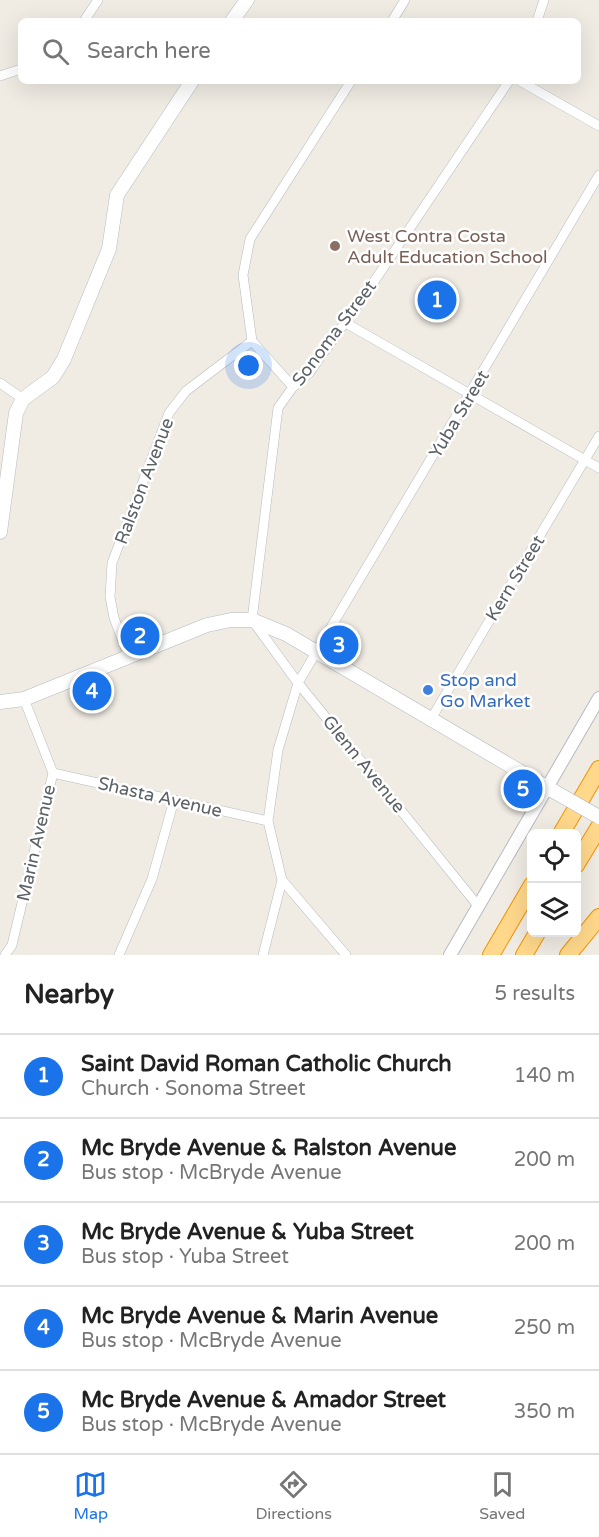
<!DOCTYPE html>
<html lang="en">
<head>
<meta charset="utf-8">
<style>
  :root { --surface:#fff; --page:#f2f2f2; --text:#222; --muted:#767676; --line:#e0e0e0; --accent:#1a73e8 }
  body { margin:0; font-family:"Varela Round",sans-serif; background:var(--page); color:var(--text) }
  .controls { position:absolute; right:18px; bottom:18px; display:grid; overflow:hidden; border-radius:9px; box-shadow:0 6px 24px #0002 }
  .controls button { width:54px; height:54px; display:grid; place-items:center; padding:0; border:0; border-bottom:2px solid var(--line); background:var(--surface); color:var(--text); font:30px sans-serif }
  .you { position:absolute; left:249px; top:366px; width:21px; height:21px; margin:-15px; border:4px solid #fff; border-radius:50%; background:#1a73e8; box-shadow:0 0 0 9px #1a73e833 }
  .badge { display:grid; place-items:center; width:39px; height:39px; border-radius:50%; background:var(--accent); color:#fff; font-size:20px; font-weight:700 }
  .pin { position:absolute; translate:-50% -50%; border:3px solid #fff; box-shadow:0 2px 6px #0006 }
  .list { margin:0; padding:0; list-style:none }
  h2 { display:flex; justify-content:space-between; align-items:center; height:78px; margin:0; padding:0 24px; font-size:26px }
  h2 small { font-size:20px; font-weight:400; color:var(--muted) }
  .list li { display:grid; grid-template-columns:39px 1fr auto; gap:18px; align-items:center; box-sizing:border-box; height:84px; padding:0 24px; border-top:2px solid var(--line) }
  .list b { display:block; font-size:22px; white-space:nowrap }
  .list p { margin:0; font-size:20px; white-space:nowrap; color:var(--muted) }
  .list em { font-size:20px; font-style:normal; color:var(--muted) }
  .icon { flex:none; width:33px; height:33px; fill:none; stroke:currentColor; stroke-width:2; stroke-linecap:round; stroke-linejoin:round }
  .map { position:relative; flex:none; width:599px; height:955px; overflow:hidden }
  .search { position:absolute; background:var(--surface); box-shadow:0 6px 24px #0002; left:18px; right:18px; top:18px; height:66px; display:flex; align-items:center; gap:15px; box-sizing:border-box; padding:0 21px; border-radius:9px; color:var(--muted); font-size:22px }
  .sheet { height:498px; background:var(--surface) }
  nav { display:flex; justify-content:space-around; align-items:center; box-sizing:border-box; height:84px; border-top:2px solid var(--line); background:var(--surface); font-size:16px; color:var(--muted) }
  nav a { display:grid; justify-items:center; gap:3px }
  nav .on { color:var(--accent) }
  .map>svg:first-child { display:block }
  .lines { fill:none; stroke-linecap:round; stroke-linejoin:round }
  .minor-casing { stroke:#b6bbbf; stroke-width:10 }
  .tertiary-casing { stroke:#b6bbbf; stroke-width:14 }
  .secondary-casing { stroke:#b5babf; stroke-width:15 }
  .motorway-casing { stroke:#f39300; stroke-width:18 }
  .minor { stroke:#fff; stroke-width:9 }
  .tertiary { stroke:#fff; stroke-width:12 }
  .secondary { stroke:#fff; stroke-width:14 }
  .motorway { stroke:#ffd88b; stroke-width:16 }
  .secondary-bridge-casing { stroke:#b5babf; stroke-width:15; stroke-linecap:butt }
  .secondary-bridge { stroke:#fff; stroke-width:14 }
  .education-dot { fill:#8d6e63; stroke:#fff; stroke-width:2 }
  .shop-dot { fill:#3f7fe0; stroke:#fff; stroke-width:2 }
  .labels { text-anchor:middle; stroke-width:5; stroke-linejoin:round; paint-order:stroke }
  .education-label { font-size:18px; fill:#785e54; stroke:#fff; text-anchor:start }
  .street-label { font-size:18px; fill:#5c6166; stroke:#fff }
  .shop-label { font-size:18px; fill:#366cbe; stroke:#fff; text-anchor:start }
</style>
</head>
<body>
<div class="map">
<svg width="599" height="955" viewBox="0 0 599 955">
  <rect width="100%" height="100%" fill="#f0ece4"/>
  <g class="lines">
    <!-- minor casing -->
    <g class="minor-casing">
      <path id="minor" d="M 84,21 L 98,0
        M 392,21 L 405,0
        M 537,21 L 544,0
        M 0,76 L 21,69
        M 520,81 L 599,126
        M 344,322 L 599,468
        M 252,341 L 293,387
        M 0,383 L 23,399
        M 129,657 L 114,618 L 110,597 L 112,563 L 169,413 L 186,391 L 252,341 L 243,275 L 250,239 L 351,81
        M 431,719 L 599,436
        M 53,773 L 268,821
        M 282,880 L 346,955
        M 479,907 L 298,683 L 252,620 L 278,408 L 293,387 L 309,373 L 373,283 L 509,81
        M 5,955 L 12,945 L 53,773 L 24,699
        M 119,955 L 152,879 L 174,800
        M 263,955 L 282,880 L 268,821 L 278,750 L 298,683 L 599,175"/>
    </g>
    <!-- tertiary casing -->
    <g class="tertiary-casing">
      <path id="tertiary" d="M 450,955 L 599,698"/>
    </g>
    <!-- secondary casing -->
    <g class="secondary-casing">
      <path id="secondary" d="M 232,21 L 247,0
        M 0,532 L 16,413 L 23,399 L 53,377 L 64,359 L 109,249 L 117,195 L 192,81
        M 0,702 L 24,699 L 207,625 L 231,620 L 252,620 L 286,634 L 555,792"/>
    </g>
    <!-- motorway casing -->
    <g class="motorway-casing">
      <path id="motorway" d="M 561,834 L 599,769
        M 576,865 L 599,827
        M 491,955 L 532,885
        M 524,955 L 537,933
        M 568,955 L 599,917"/>
    </g>
    <!-- minor -->
    <use href="#minor" class="minor"/>
    <!-- tertiary -->
    <use href="#tertiary" class="tertiary"/>
    <!-- secondary -->
    <use href="#secondary" class="secondary"/>
    <!-- motorway -->
    <use href="#motorway" class="motorway"/>
    <!-- secondary-bridge casing -->
    <g class="secondary-bridge-casing">
      <path id="secondary-bridge" d="M 555,792 L 599,817"/>
    </g>
    <!-- secondary-bridge -->
    <use href="#secondary-bridge" class="secondary-bridge"/>
  </g>
  <!-- markers -->
  <circle class="education-dot" cx="335" cy="246" r="6"/>
  <circle class="shop-dot" cx="428" cy="690" r="6"/>
  <g class="labels">
    <!-- education labels -->
    <g class="education-label">
      <text x="347" y="242">West Contra Costa<tspan x="347" dy="21">Adult Education School</tspan></text>
    </g>
    <!-- street labels -->
    <g class="street-label">
      <text transform="translate(334 333) rotate(-53)" y="6">Sonoma Street</text>
      <text transform="translate(459 414) rotate(-59)" y="6">Yuba Street</text>
      <text transform="translate(144 481) rotate(-69)" y="6">Ralston Avenue</text>
      <text transform="translate(515 578) rotate(-59)" y="6">Kern Street</text>
      <text transform="translate(364 764) rotate(51)" y="6">Glenn Avenue</text>
      <text transform="translate(160 797) rotate(13)" y="6">Shasta Avenue</text>
      <text transform="translate(36 843) rotate(-77)" y="6">Marin Avenue</text>
    </g>
    <!-- shop labels -->
    <g class="shop-label">
      <text x="440" y="686">Stop and<tspan x="440" dy="21">Go Market</tspan></text>
    </g>
  </g>
</svg>
<div class="controls">
<button><svg class="icon" aria-label="locate" viewBox="0 0 24 24"><circle cx="12" cy="12" r="6"/><path d="M12 2v4M12 18v4M2 12h4M18 12h4"/></svg></button>
<button><svg class="icon" aria-label="layers" viewBox="0 0 24 24"><path d="M12 4l9 5-9 5-9-5zM3 14l9 5 9-5"/></svg></button>
</div>
<div class="you"></div>
<div class="pin badge" style="left:437px;top:300px">1</div>
<div class="pin badge" style="left:140px;top:636px">2</div>
<div class="pin badge" style="left:339px;top:645px">3</div>
<div class="pin badge" style="left:92px;top:691px">4</div>
<div class="pin badge" style="left:523px;top:789px">5</div>
<div class="search"><svg class="icon" aria-label="search" viewBox="0 0 24 24"><circle cx="10" cy="10" r="6"/><path d="M15 15l6 6"/></svg>Search here</div>
</div>
<section class="sheet">
<h2>Nearby<small>5 results</small></h2>
<ul class="list">
<li><span class="badge">1</span><div><b>Saint David Roman Catholic Church</b><p>Church · Sonoma Street</p></div><em>140 m</em></li>
<li><span class="badge">2</span><div><b>Mc Bryde Avenue &amp; Ralston Avenue</b><p>Bus stop · McBryde Avenue</p></div><em>200 m</em></li>
<li><span class="badge">3</span><div><b>Mc Bryde Avenue &amp; Yuba Street</b><p>Bus stop · Yuba Street</p></div><em>200 m</em></li>
<li><span class="badge">4</span><div><b>Mc Bryde Avenue &amp; Marin Avenue</b><p>Bus stop · McBryde Avenue</p></div><em>250 m</em></li>
<li><span class="badge">5</span><div><b>Mc Bryde Avenue &amp; Amador Street</b><p>Bus stop · McBryde Avenue</p></div><em>350 m</em></li>
</ul>
</section>
<nav>
<a class="on"><svg class="icon" aria-label="map" viewBox="0 0 24 24"><path d="M3 6l6-2 6 2 6-2v14l-6 2-6-2-6 2zM9 4v14M15 6v14"/></svg>Map</a>
<a><svg class="icon" aria-label="directions" viewBox="0 0 24 24"><path d="M12 3l9 9-9 9-9-9zM9 14v-3h6M13 9l2 2-2 2"/></svg>Directions</a>
<a><svg class="icon" aria-label="saved" viewBox="0 0 24 24"><path d="M7 4h10v16l-5-4-5 4z"/></svg>Saved</a>
</nav>
</body>
</html>
